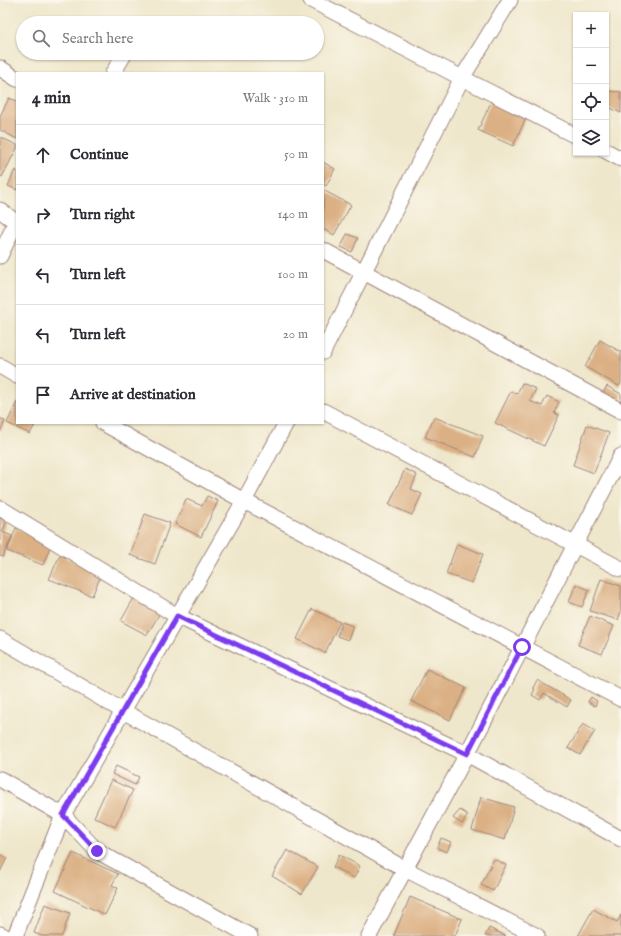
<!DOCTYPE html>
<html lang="en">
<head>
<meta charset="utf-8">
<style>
  :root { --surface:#fff; --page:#f7f7f7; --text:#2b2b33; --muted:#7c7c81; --line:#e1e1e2 }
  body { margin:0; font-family:"IM FELL English",serif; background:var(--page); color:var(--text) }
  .controls { position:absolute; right:12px; top:12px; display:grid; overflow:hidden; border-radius:0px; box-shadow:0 1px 3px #0004 }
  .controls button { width:36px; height:36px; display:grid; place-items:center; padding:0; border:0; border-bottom:1px solid var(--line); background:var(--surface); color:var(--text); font:20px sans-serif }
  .stop { position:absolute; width:12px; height:12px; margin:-9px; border:3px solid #7c3aed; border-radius:50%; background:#fff }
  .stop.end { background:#7c3aed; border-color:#fff; box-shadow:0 1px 4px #0008 }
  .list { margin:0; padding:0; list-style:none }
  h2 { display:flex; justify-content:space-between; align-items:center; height:52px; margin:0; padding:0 16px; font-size:17px }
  h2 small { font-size:13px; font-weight:400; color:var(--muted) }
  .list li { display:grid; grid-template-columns:26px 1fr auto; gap:12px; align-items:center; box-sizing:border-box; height:60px; padding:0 16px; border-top:1px solid var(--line) }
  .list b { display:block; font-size:15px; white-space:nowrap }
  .list em { font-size:13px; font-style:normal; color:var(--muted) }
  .icon { flex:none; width:22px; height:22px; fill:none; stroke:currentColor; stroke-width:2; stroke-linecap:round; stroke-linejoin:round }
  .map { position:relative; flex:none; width:621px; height:936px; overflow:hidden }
  .search { position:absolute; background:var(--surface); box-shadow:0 1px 3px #0004; left:16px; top:16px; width:308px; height:44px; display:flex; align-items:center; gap:10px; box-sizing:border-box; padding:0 14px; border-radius:22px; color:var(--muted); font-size:15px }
  .panel { position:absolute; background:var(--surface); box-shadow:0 1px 3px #0004; left:16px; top:72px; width:308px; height:352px; border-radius:0px }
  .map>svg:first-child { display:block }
  .building { fill:#dbb084 }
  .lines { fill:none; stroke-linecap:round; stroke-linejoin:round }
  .minor-casing { stroke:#9c837b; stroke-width:17 }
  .minor { stroke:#fff; stroke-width:15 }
  .route { stroke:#7c3aed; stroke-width:5 }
</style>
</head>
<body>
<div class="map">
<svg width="621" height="936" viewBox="0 0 621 936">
  <rect width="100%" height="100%" fill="#fbf7ec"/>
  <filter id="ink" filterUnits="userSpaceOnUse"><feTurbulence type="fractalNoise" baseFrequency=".025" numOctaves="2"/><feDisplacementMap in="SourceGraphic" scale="8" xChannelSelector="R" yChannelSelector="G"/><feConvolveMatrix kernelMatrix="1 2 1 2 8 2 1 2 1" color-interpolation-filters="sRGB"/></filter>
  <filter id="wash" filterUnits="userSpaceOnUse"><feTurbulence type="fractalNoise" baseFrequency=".012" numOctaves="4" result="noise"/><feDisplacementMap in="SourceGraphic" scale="16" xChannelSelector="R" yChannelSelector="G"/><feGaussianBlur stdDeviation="0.9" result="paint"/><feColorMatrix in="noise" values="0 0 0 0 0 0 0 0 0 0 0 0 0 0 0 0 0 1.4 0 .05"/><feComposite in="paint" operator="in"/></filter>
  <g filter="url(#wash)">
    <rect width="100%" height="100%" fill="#efe7cb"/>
    <g id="blocks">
      <!-- building -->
      <path class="building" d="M 607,91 L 621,92 L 621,113 L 606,106 L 606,94 Z
        M 9,98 L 17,101 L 17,139 L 0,130 L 0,116 Z
        M 493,98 L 528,114 L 513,146 L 478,130 Z
        M 0,137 L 17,145 L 17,148 L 2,177 L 0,176 Z
        M 323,162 L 335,169 L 326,186 L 323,184 Z
        M 15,170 L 17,171 L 17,190 L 8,186 Z
        M 323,190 L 351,205 L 334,235 L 323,229 Z
        M 347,234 L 358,238 L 352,252 L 341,247 Z
        M 600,340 L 621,352 L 621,383 L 619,386 L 585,367 Z
        M 522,383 L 536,389 L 530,401 L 542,406 L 547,396 L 559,402 L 554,413 L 559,415 L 544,446 L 495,423 L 511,391 L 517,394 Z
        M 607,386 L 621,394 L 621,404 L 603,393 Z
        M 17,402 L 17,423 L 36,423 L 30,434 L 7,423 Z
        M 434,417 L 483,436 L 475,457 L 425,437 Z
        M 0,418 L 5,421 L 0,432 Z
        M 587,425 L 609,433 L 594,473 L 573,465 Z
        M 405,469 L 417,475 L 411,489 L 422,494 L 412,515 L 389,505 Z
        M 207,496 L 218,501 L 201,537 L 175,524 L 186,499 L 202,506 Z
        M 145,514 L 170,523 L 155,564 L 130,555 Z
        M 0,518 L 7,521 L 2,532 L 12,536 L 3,557 L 0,556 Z
        M 16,528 L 52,542 L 43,565 L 7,551 Z
        M 457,544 L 483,554 L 472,583 L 446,574 Z
        M 60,555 L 102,573 L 92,596 L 49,579 Z
        M 601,579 L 621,586 L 621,611 L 618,620 L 590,611 Z
        M 576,584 L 589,590 L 582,607 L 569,602 Z
        M 135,596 L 161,611 L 147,635 L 121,621 Z
        M 312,609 L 340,622 L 325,653 L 297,639 Z
        M 590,616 L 614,626 L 602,654 L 578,645 Z
        M 342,622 L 353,626 L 348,640 L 337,636 Z
        M 427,669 L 466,688 L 450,720 L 411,701 Z
        M 537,680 L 571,700 L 567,707 L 544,693 L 540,700 L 532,695 L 535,689 L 533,688 Z
        M 591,697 L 597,701 L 595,706 L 588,702 Z
        M 583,724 L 595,731 L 580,755 L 568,748 Z
        M 116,766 L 139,777 L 135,785 L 112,774 Z
        M 111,780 L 133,790 L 115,827 L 94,817 Z
        M 481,797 L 514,807 L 505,840 L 472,830 Z
        M 460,810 L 468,815 L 462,824 L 453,818 Z
        M 441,838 L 451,842 L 447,852 L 437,848 Z
        M 287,850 L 318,867 L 302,894 L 272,876 Z
        M 73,853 L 118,874 L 112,885 L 118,888 L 105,915 L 55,891 Z
        M 0,854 L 7,858 L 0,872 Z
        M 339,855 L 360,866 L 354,878 L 333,867 Z
        M 494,859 L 506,865 L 493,891 L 481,885 Z
        M 410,897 L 462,919 L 455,936 L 396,936 L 394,935 Z
        M 45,904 L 70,913 L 62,936 L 42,936 L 34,933 Z
        M 593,909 L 617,922 L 621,915 L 621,936 L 578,936 Z
        M 489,928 L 506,936 L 485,936 Z"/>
    </g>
  </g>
  <g filter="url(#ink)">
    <use href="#blocks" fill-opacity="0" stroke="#9c837b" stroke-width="1"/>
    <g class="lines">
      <!-- minor casing -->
      <g class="minor-casing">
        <path id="minor" d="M 311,0 L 462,78 L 576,136
          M 0,68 L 17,79
          M 113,73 L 125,53
          M 606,151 L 621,159
          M 0,210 L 17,223
          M 323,250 L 621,411
          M 0,256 L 17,220
          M 323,352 L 462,78 L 510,0
          M 0,366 L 17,376
          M 323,411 L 621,569
          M 103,423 L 244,501 L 621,699
          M 0,508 L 177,616 L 467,754 L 621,839
          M 0,639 L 123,711 L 405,869 L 537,936
          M 0,779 L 63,815 L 97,851 L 250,936
          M 0,934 L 4,936
          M 15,936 L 63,815 L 244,501 L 286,423
          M 369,936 L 467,754 L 621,456"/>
      </g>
      <!-- minor -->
      <use href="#minor" class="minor"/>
    </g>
  </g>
  <g class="lines" filter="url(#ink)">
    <!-- route -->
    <path class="route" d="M 97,851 L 63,815 L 177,616 L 467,754 L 522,647"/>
  </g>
</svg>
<div class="controls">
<button>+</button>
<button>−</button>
<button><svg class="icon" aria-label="locate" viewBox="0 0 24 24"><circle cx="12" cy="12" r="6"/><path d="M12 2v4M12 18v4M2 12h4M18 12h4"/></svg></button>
<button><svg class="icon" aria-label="layers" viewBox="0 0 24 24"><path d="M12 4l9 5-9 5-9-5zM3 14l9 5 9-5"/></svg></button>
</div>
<div class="stop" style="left:522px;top:647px"></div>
<div class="stop end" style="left:97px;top:851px"></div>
<div class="search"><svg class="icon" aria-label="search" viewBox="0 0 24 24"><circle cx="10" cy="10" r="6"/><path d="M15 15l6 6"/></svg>Search here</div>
<section class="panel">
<h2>4 min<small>Walk · 310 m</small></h2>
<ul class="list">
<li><svg class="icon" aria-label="ahead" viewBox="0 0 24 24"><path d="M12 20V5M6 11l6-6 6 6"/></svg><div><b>Continue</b></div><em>50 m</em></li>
<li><svg class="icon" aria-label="right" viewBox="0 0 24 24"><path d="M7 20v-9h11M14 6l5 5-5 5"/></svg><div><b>Turn right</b></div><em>140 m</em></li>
<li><svg class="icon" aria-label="left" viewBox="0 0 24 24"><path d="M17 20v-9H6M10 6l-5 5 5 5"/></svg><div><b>Turn left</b></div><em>100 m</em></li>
<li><svg class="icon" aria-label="left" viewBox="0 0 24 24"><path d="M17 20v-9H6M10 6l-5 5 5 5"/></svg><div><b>Turn left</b></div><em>20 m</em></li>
<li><svg class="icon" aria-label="arrive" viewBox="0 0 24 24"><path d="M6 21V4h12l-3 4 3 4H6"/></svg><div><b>Arrive at destination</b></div></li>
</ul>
</section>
</div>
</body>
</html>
